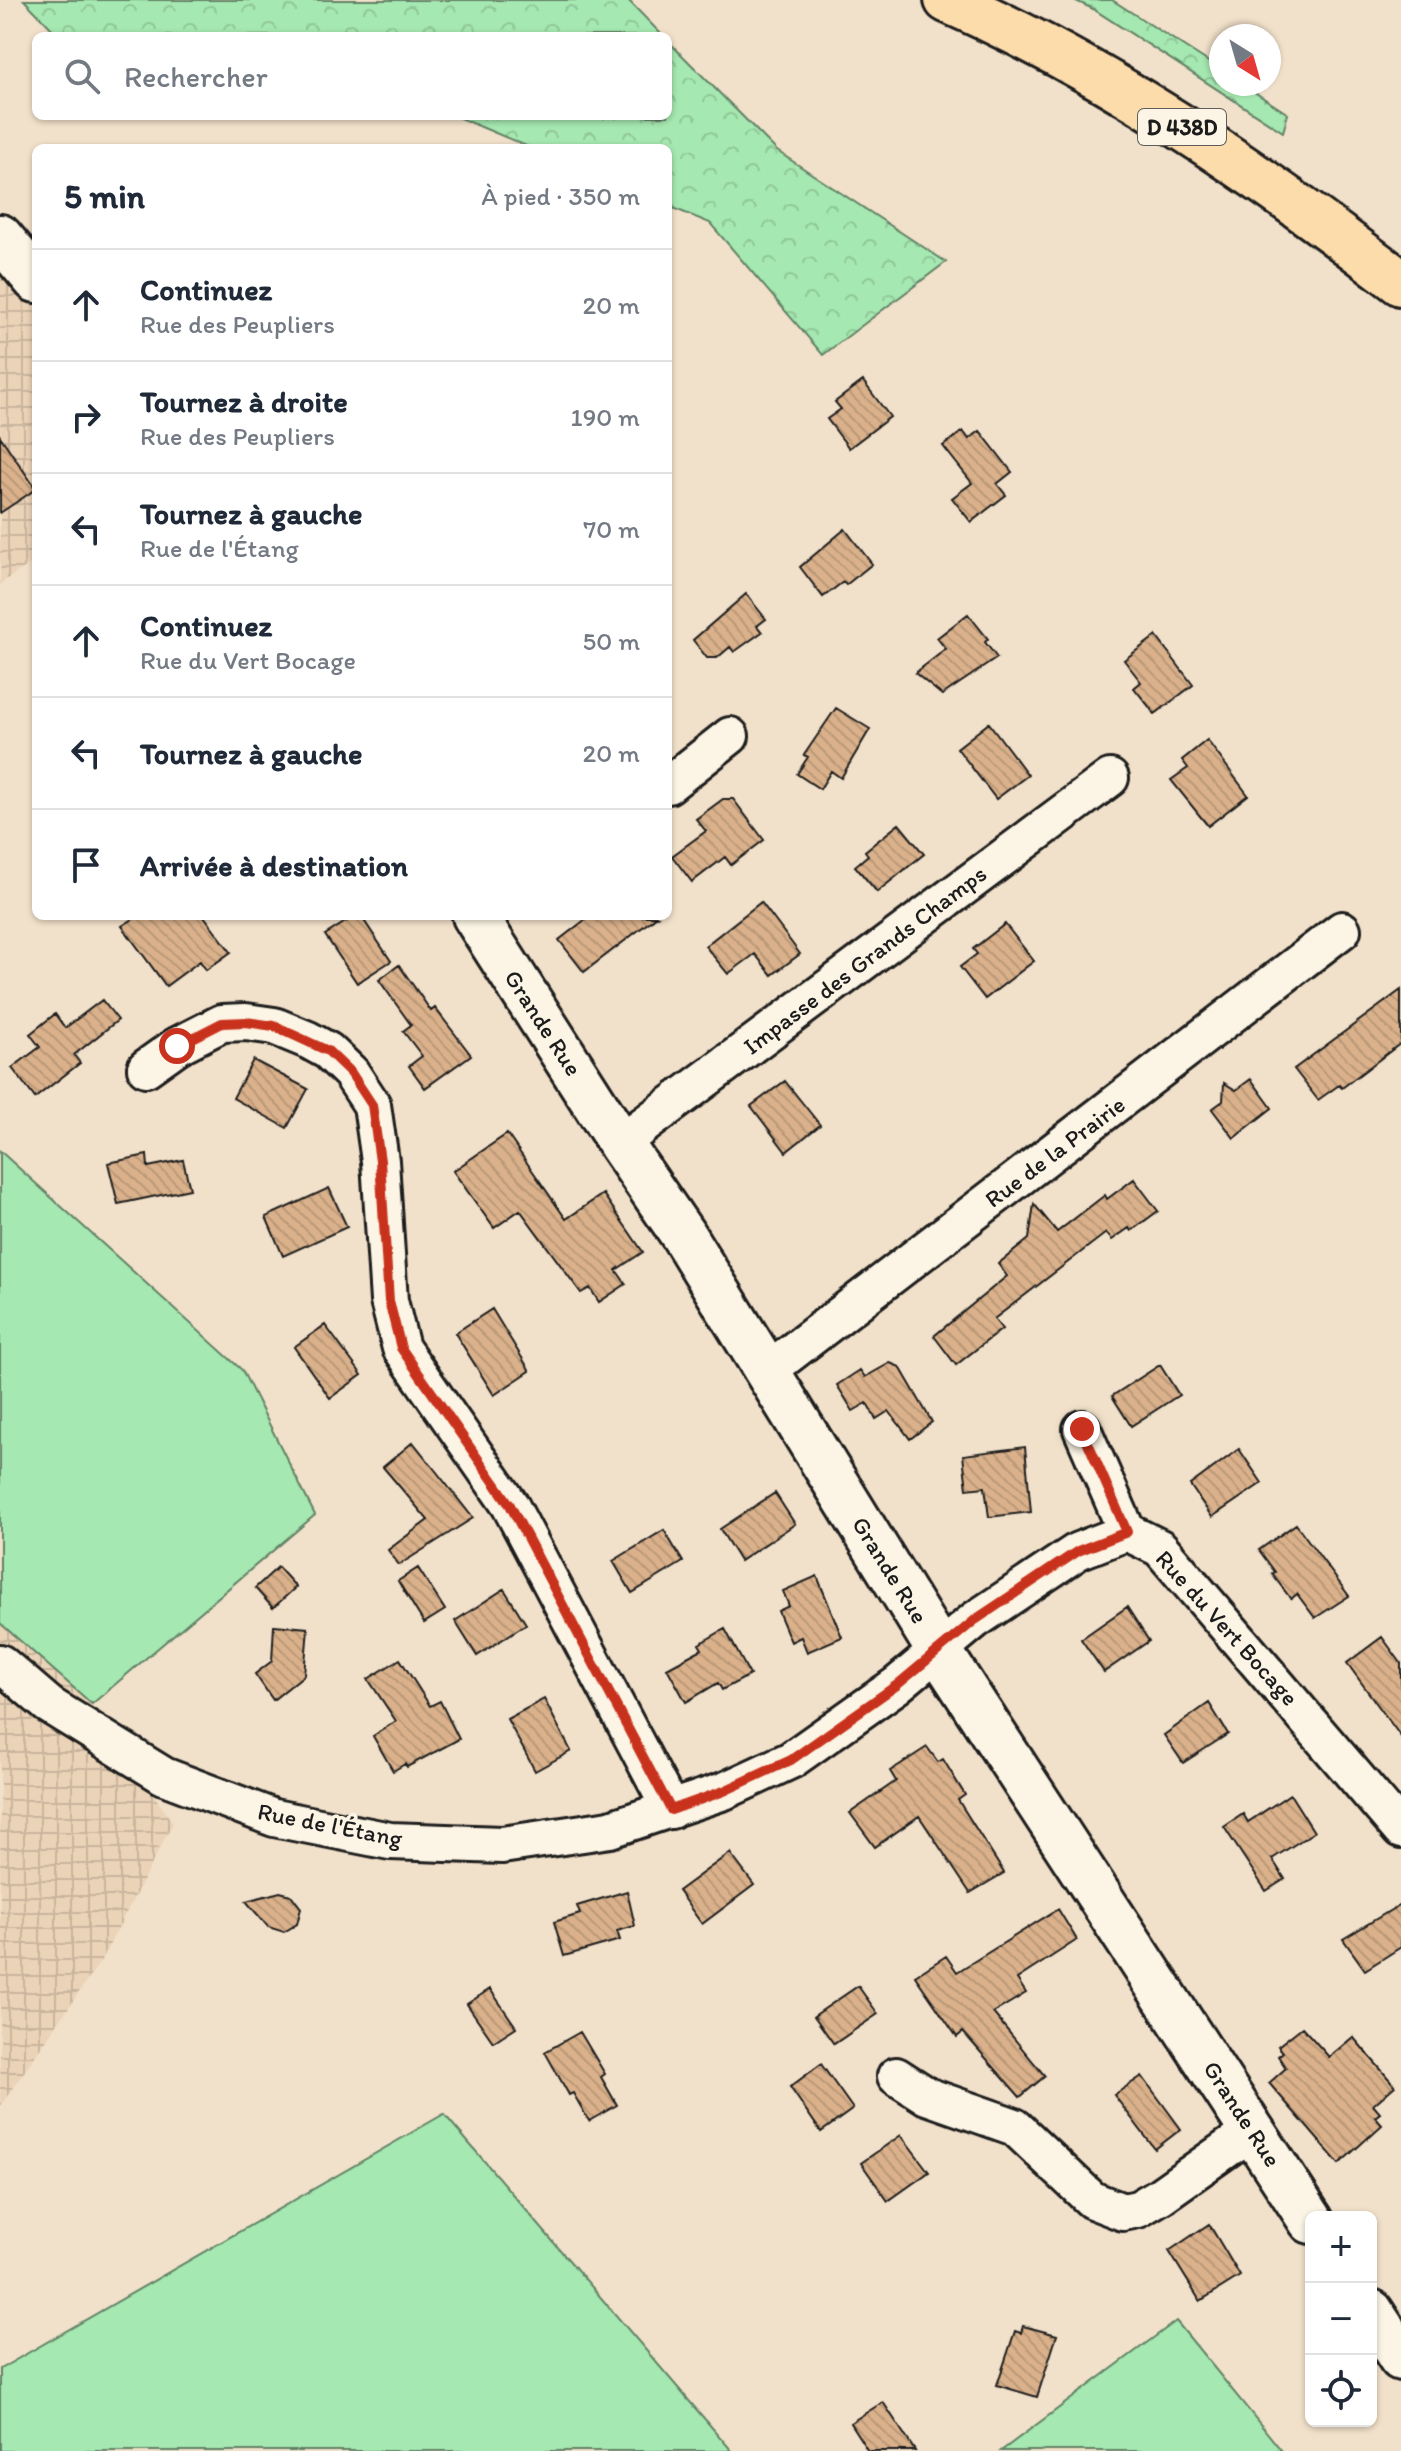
<!DOCTYPE html>
<html lang="fr">
<head>
<meta charset="utf-8">
<style>
  :root { --surface:#fff; --page:#f2f2f3; --text:#1f2937; --muted:#747a83; --line:#e0e1e3 }
  body { margin:0; font-family:Itim,sans-serif; background:var(--page); color:var(--text) }
  .controls { position:absolute; right:24px; bottom:24px; display:grid; overflow:hidden; border-radius:12px; box-shadow:0 2px 6px #0004 }
  .controls button { width:72px; height:72px; display:grid; place-items:center; padding:0; border:0; border-bottom:2px solid var(--line); background:var(--surface); color:var(--text); font:40px sans-serif }
  .compass { position:absolute; left:1209px; top:24px; width:72px; height:72px; border-radius:50%; background:var(--surface); box-shadow:0 2px 6px #0004; rotate:143deg }
  .stop { position:absolute; width:24px; height:24px; margin:-18px; border:6px solid #c8321e; border-radius:50%; background:#fff }
  .stop.end { background:#c8321e; border-color:#fff; box-shadow:0 2px 8px #0008 }
  .list { margin:0; padding:0; list-style:none }
  h2 { display:flex; justify-content:space-between; align-items:center; height:104px; margin:0; padding:0 32px; font-size:34px }
  h2 small { font-size:26px; font-weight:400; color:var(--muted) }
  .list li { display:grid; grid-template-columns:52px 1fr auto; gap:24px; align-items:center; box-sizing:border-box; height:112px; padding:0 32px; border-top:2px solid var(--line) }
  .list b { display:block; font-size:30px; white-space:nowrap }
  .list p { margin:0; font-size:26px; white-space:nowrap; color:var(--muted) }
  .list em { font-size:26px; font-style:normal; color:var(--muted) }
  .icon { flex:none; width:44px; height:44px; fill:none; stroke:currentColor; stroke-width:2; stroke-linecap:round; stroke-linejoin:round }
  .map { position:relative; flex:none; width:1401px; height:2451px; overflow:hidden }
  .search { position:absolute; background:var(--surface); box-shadow:0 2px 6px #0004; left:32px; top:32px; width:640px; height:88px; display:flex; align-items:center; gap:20px; box-sizing:border-box; padding:0 28px; border-radius:12px; color:var(--muted); font-size:30px }
  .panel { position:absolute; background:var(--surface); box-shadow:0 2px 6px #0004; left:32px; top:144px; width:640px; height:776px; border-radius:12px }
  .map>svg:first-child { display:block }
  .industrial { fill:url(#industrial-grid) }
  .grass { fill:#a6e8b1; stroke:#618266; stroke-width:2 }
  .forest { fill:url(#forest-crowns); stroke:#618266; stroke-width:2 }
  .building { fill:url(#building-back-hatch); stroke:#1c1c1c; stroke-width:2 }
  .lines { fill:none; stroke-linecap:round; stroke-linejoin:round }
  .minor-casing { stroke:#1c1c1c; stroke-width:42 }
  .tertiary-casing { stroke:#1c1c1c; stroke-width:50 }
  .primary-casing { stroke:#1c1c1c; stroke-width:50 }
  .minor { stroke:#fcf5e5; stroke-width:36 }
  .tertiary { stroke:#fcf5e5; stroke-width:44 }
  .primary { stroke:#fddcac; stroke-width:44 }
  .route { stroke:#c8321e; stroke-width:10 }
  .labels { text-anchor:middle; stroke-width:7; stroke-linejoin:round; paint-order:stroke }
  .shield { fill:#fcf5e5; stroke:#5f5d58; stroke-width:2 }
  .shield-label { font-size:22px; font-weight:bold; fill:#1c1c1c }
  .street-label { font-size:24px; fill:#1c1c1c; stroke:#fcf5e5 }
</style>
</head>
<body>
<div class="map">
<svg width="1401" height="2451" viewBox="0 0 1401 2451">
  <defs>
    <pattern id="industrial-grid" width="8" height="8" patternUnits="userSpaceOnUse" patternTransform="scale(2)"><rect width="8" height="8" fill="#ebd3b7"/><path d="M0 4h8M4 0v8" fill="none" stroke="#c9b59d"/></pattern>
    <pattern id="forest-crowns" width="20" height="18" patternUnits="userSpaceOnUse" patternTransform="scale(2)"><rect width="20" height="18" fill="#a6e8b1"/><path d="M2 6a3 3 0 1 1 6 0M12 15a3 3 0 1 1 6 0" fill="none" stroke="#8ec698"/></pattern>
    <pattern id="building-back-hatch" width="6" height="6" patternUnits="userSpaceOnUse" patternTransform="scale(2)"><rect width="6" height="6" fill="#dab18b"/><path d="M-1 5l2 2M0 0l6 6M5-1l2 2" fill="none" stroke="#ba9877"/></pattern>
  </defs>
  <rect width="100%" height="100%" fill="#f2e1ca"/>
  <filter id="ink" filterUnits="userSpaceOnUse"><feTurbulence type="fractalNoise" baseFrequency=".0125" numOctaves="2"/><feDisplacementMap in="SourceGraphic" scale="16" xChannelSelector="R" yChannelSelector="G"/><feConvolveMatrix kernelMatrix="1 2 1 2 8 2 1 2 1" color-interpolation-filters="sRGB"/></filter>
  <g filter="url(#ink)">
    <!-- industrial -->
    <path class="industrial" d="M 0,263 L 36,306 L 36,560 L 0,584 Z
      M 0,1623 L 92,1704 L 173,1823 L 102,1959 L 0,2107 Z"/>
    <!-- grass -->
    <path class="grass" d="M 0,1151 L 242,1370 L 315,1515 L 92,1704 L 0,1623 Z
      M 444,2114 L 732,2451 L 0,2451 L 0,2369 Z
      M 1176,2321 L 1282,2451 L 1001,2451 Z"/>
    <!-- forest -->
    <path class="forest" d="M 24,0 L 628,0 L 663,36 L 59,36 Z
      M 1074,0 L 1112,0 L 1221,70 L 1221,84 L 1242,84 L 1288,114 L 1283,132 L 1093,9 Z
      M 668,41 L 777,151 L 946,262 L 823,355 L 710,223 L 668,206 L 668,148 L 531,148 L 455,116 L 668,116 Z"/>
    <!-- building -->
    <path class="building" d="M 863,381 L 890,417 L 849,448 L 827,419 L 841,409 L 835,402 Z
      M 963,431 L 969,439 L 980,431 L 1012,472 L 997,484 L 1006,495 L 971,522 L 952,498 L 972,483 L 943,446 Z
      M 0,436 L 36,489 L 0,513 Z
      M 845,529 L 872,564 L 846,585 L 843,582 L 823,597 L 800,567 Z
      M 746,594 L 766,619 L 757,626 L 762,632 L 734,652 L 730,647 L 717,658 L 707,658 L 693,640 Z
      M 968,614 L 988,639 L 985,642 L 997,658 L 942,695 L 915,673 L 946,649 L 937,638 Z
      M 1156,636 L 1193,685 L 1155,714 L 1134,688 L 1141,682 L 1124,660 Z
      M 836,708 L 870,729 L 841,778 L 831,771 L 820,789 L 797,774 L 808,757 L 804,755 Z
      M 989,723 L 1028,775 L 996,799 L 957,748 Z
      M 1207,740 L 1248,795 L 1208,826 L 1171,780 L 1188,768 L 1182,760 Z
      M 723,799 L 733,799 L 764,840 L 731,865 L 725,857 L 692,882 L 672,856 L 706,831 L 696,819 Z
      M 899,824 L 924,854 L 877,892 L 855,866 L 868,855 L 865,851 Z
      M 761,902 L 800,954 L 772,975 L 755,954 L 728,974 L 705,946 Z
      M 138,916 L 204,916 L 231,952 L 206,970 L 200,961 L 166,986 L 122,926 Z
      M 355,916 L 361,916 L 391,961 L 357,983 L 325,935 Z
      M 590,916 L 657,916 L 584,972 L 559,940 Z
      M 1005,924 L 1034,961 L 985,999 L 960,967 L 977,954 L 973,949 Z
      M 399,965 L 431,1011 L 435,1008 L 471,1055 L 425,1088 L 409,1066 L 422,1056 L 403,1031 L 411,1025 L 379,980 Z
      M 1401,990 L 1401,1043 L 1342,1088 L 1339,1085 L 1318,1100 L 1294,1069 Z
      M 102,1000 L 118,1020 L 74,1055 L 80,1063 L 35,1098 L 12,1068 L 40,1047 L 30,1034 L 55,1014 L 65,1028 Z
      M 253,1060 L 308,1089 L 287,1128 L 233,1098 Z
      M 1251,1079 L 1272,1108 L 1234,1138 L 1212,1109 L 1223,1101 L 1224,1083 L 1236,1090 Z
      M 785,1081 L 820,1125 L 786,1152 L 751,1106 Z
      M 507,1134 L 566,1219 L 603,1194 L 643,1252 L 616,1270 L 626,1284 L 599,1302 L 590,1288 L 581,1293 L 520,1210 L 494,1228 L 453,1171 Z
      M 147,1155 L 148,1167 L 183,1160 L 190,1189 L 118,1204 L 108,1163 Z
      M 1134,1179 L 1158,1211 L 1131,1231 L 1129,1228 L 1112,1240 L 1106,1233 L 994,1319 L 1002,1329 L 956,1365 L 934,1336 L 1007,1276 L 998,1264 L 1029,1239 L 1034,1204 L 1057,1232 L 1105,1195 L 1107,1199 Z
      M 329,1188 L 347,1227 L 283,1256 L 266,1217 Z
      M 492,1309 L 530,1371 L 494,1395 L 455,1333 Z
      M 325,1325 L 362,1375 L 330,1398 L 294,1347 Z
      M 890,1363 L 900,1367 L 932,1422 L 910,1439 L 889,1411 L 876,1419 L 867,1403 L 853,1411 L 837,1385 L 860,1370 L 865,1377 Z
      M 1160,1365 L 1179,1395 L 1131,1426 L 1112,1396 Z
      M 413,1442 L 473,1518 L 399,1565 L 388,1550 L 428,1520 L 383,1467 Z
      M 1025,1447 L 1031,1512 L 989,1517 L 985,1487 L 967,1489 L 963,1455 Z
      M 1239,1449 L 1262,1483 L 1212,1517 L 1190,1485 Z
      M 775,1493 L 795,1524 L 740,1561 L 720,1529 Z
      M 1296,1524 L 1349,1596 L 1315,1618 L 1297,1594 L 1291,1599 L 1272,1574 L 1275,1572 L 1259,1550 Z
      M 664,1530 L 683,1562 L 632,1593 L 613,1561 Z
      M 278,1567 L 296,1587 L 273,1608 L 255,1588 Z
      M 418,1568 L 445,1610 L 424,1623 L 398,1581 Z
      M 817,1576 L 842,1637 L 807,1652 L 801,1637 L 791,1642 L 778,1611 L 789,1606 L 783,1591 Z
      M 504,1589 L 526,1624 L 477,1656 L 455,1621 Z
      M 1127,1607 L 1149,1641 L 1104,1672 L 1081,1639 Z
      M 274,1625 L 308,1628 L 304,1675 L 273,1700 L 255,1674 L 272,1661 Z
      M 725,1629 L 750,1675 L 722,1690 L 718,1683 L 686,1702 L 667,1668 L 702,1649 L 699,1644 Z
      M 1382,1637 L 1401,1663 L 1401,1737 L 1347,1663 Z
      M 400,1659 L 430,1706 L 440,1701 L 459,1739 L 407,1767 L 405,1764 L 393,1771 L 373,1736 L 396,1721 L 368,1679 Z
      M 544,1699 L 571,1751 L 535,1771 L 507,1719 Z
      M 1209,1703 L 1228,1734 L 1183,1763 L 1164,1735 Z
      M 927,1747 L 938,1762 L 943,1759 L 965,1795 L 958,1800 L 1004,1873 L 970,1893 L 919,1816 L 875,1847 L 850,1813 L 896,1781 L 890,1771 Z
      M 1290,1794 L 1314,1832 L 1272,1859 L 1285,1879 L 1266,1891 L 1224,1827 L 1243,1814 L 1248,1822 Z
      M 730,1853 L 754,1885 L 702,1924 L 678,1891 Z
      M 627,1891 L 635,1926 L 617,1931 L 620,1940 L 564,1956 L 554,1922 L 580,1914 L 577,1906 Z
      M 280,1892 L 291,1895 L 301,1908 L 297,1924 L 284,1932 L 268,1927 L 246,1901 Z
      M 1401,1904 L 1401,1947 L 1365,1970 L 1343,1939 Z
      M 1058,1909 L 1077,1940 L 1017,1979 L 1026,1993 L 993,2013 L 1045,2076 L 1020,2097 L 963,2032 L 957,2037 L 915,1976 L 946,1956 L 957,1972 Z
      M 858,1986 L 878,2014 L 834,2044 L 814,2016 Z
      M 490,1989 L 516,2027 L 493,2042 L 467,2004 Z
      M 1302,2027 L 1329,2057 L 1353,2037 L 1395,2086 L 1373,2105 L 1380,2113 L 1375,2117 L 1382,2125 L 1339,2164 L 1269,2083 L 1286,2068 L 1278,2056 L 1283,2052 L 1278,2046 Z
      M 580,2032 L 605,2074 L 601,2077 L 617,2105 L 589,2121 L 573,2093 L 569,2095 L 545,2052 Z
      M 821,2064 L 853,2109 L 821,2132 L 790,2087 Z
      M 1142,2076 L 1181,2129 L 1155,2149 L 1114,2095 Z
      M 901,2135 L 929,2172 L 888,2201 L 861,2163 Z
      M 1209,2224 L 1240,2276 L 1200,2301 L 1169,2251 Z
      M 1023,2326 L 1057,2335 L 1037,2397 L 997,2385 L 1015,2331 L 1021,2333 Z
      M 883,2402 L 902,2431 L 915,2451 L 868,2451 L 850,2423 Z"/>
    <g class="lines">
      <!-- minor casing -->
      <g class="minor-casing">
        <path id="minor" d="M 668,785 L 730,736
          M 146,1068 L 177,1046 L 222,1023 L 246,1022 L 274,1026 L 308,1040 L 328,1051 L 351,1073 L 372,1105 L 380,1161 L 389,1301 L 401,1348 L 510,1505 L 671,1810
          M 620,1143 L 1110,778
          M 766,1372 L 1342,930
          M 1082,1429 L 1127,1532
          M 0,1663 L 49,1705 L 164,1776 L 274,1818 L 390,1841 L 502,1845 L 610,1829 L 724,1791 L 791,1760 L 897,1685 L 975,1620 L 1078,1551 L 1127,1532 L 1160,1548 L 1401,1830
          M 896,2076 L 927,2096 L 1015,2127 L 1092,2200 L 1123,2212 L 1138,2209 L 1160,2196 L 1252,2131"/>
      </g>
      <!-- tertiary casing -->
      <g class="tertiary-casing">
        <path id="tertiary" d="M 0,237 L 36,280
          M 475,916 L 620,1143 L 683,1235 L 938,1649 L 1311,2221
          M 1371,2312 L 1401,2358"/>
      </g>
      <!-- primary casing -->
      <g class="primary-casing">
        <path id="primary" d="M 947,0 C 1111,72 1259,174 1401,283"/>
      </g>
      <!-- minor -->
      <use href="#minor" class="minor"/>
      <!-- tertiary -->
      <use href="#tertiary" class="tertiary"/>
      <!-- primary -->
      <use href="#primary" class="primary"/>
    </g>
  </g>
  <g class="lines" filter="url(#ink)">
    <!-- route -->
    <path class="route" d="M 177,1046 L 222,1023 L 246,1022 L 274,1026 L 328,1051 L 351,1073 L 372,1105 L 380,1161 L 389,1301 L 401,1348 L 510,1505 L 671,1810 L 724,1791 L 791,1760 L 897,1685 L 975,1620 L 1078,1551 L 1127,1532 L 1082,1429"/>
  </g>
  <g class="labels">
    <!-- shield labels -->
    <rect class="shield" x="1138" y="109" width="88" height="36" rx="6"/>
    <g class="shield-label">
      <text x="1182" y="135">D 438D</text>
    </g>
    <!-- street labels -->
    <g class="street-label">
      <text transform="translate(865 960) rotate(-37)" y="8">Impasse des Grands Champs</text>
      <text transform="translate(543 1023) rotate(57)" y="8">Grande Rue</text>
      <text transform="translate(1055 1152) rotate(-37)" y="8">Rue de la Prairie</text>
      <text transform="translate(890 1570) rotate(58)" y="8">Grande Rue</text>
      <text transform="translate(1227 1628) rotate(48)" y="8">Rue du Vert Bocage</text>
      <text transform="translate(330 1825) rotate(11)" y="8">Rue de l'Étang</text>
      <text transform="translate(1242 2114) rotate(57)" y="8">Grande Rue</text>
    </g>
  </g>
</svg>
<div class="controls">
<button>+</button>
<button>−</button>
<button><svg class="icon" aria-label="locate" viewBox="0 0 24 24"><circle cx="12" cy="12" r="6"/><path d="M12 2v4M12 18v4M2 12h4M18 12h4"/></svg></button>
</div>
<svg class="compass" viewBox="-18 -18 36 36"><path d="M0-13l5 13h-10z" fill="#e53935"/><path d="M0 13l5-13h-10z" fill="#747a83"/></svg>
<div class="stop" style="left:177px;top:1046px"></div>
<div class="stop end" style="left:1082px;top:1429px"></div>
<div class="search"><svg class="icon" aria-label="search" viewBox="0 0 24 24"><circle cx="10" cy="10" r="6"/><path d="M15 15l6 6"/></svg>Rechercher</div>
<section class="panel">
<h2>5 min<small>À pied · 350 m</small></h2>
<ul class="list">
<li><svg class="icon" aria-label="ahead" viewBox="0 0 24 24"><path d="M12 20V5M6 11l6-6 6 6"/></svg><div><b>Continuez</b><p>Rue des Peupliers</p></div><em>20 m</em></li>
<li><svg class="icon" aria-label="right" viewBox="0 0 24 24"><path d="M7 20v-9h11M14 6l5 5-5 5"/></svg><div><b>Tournez à droite</b><p>Rue des Peupliers</p></div><em>190 m</em></li>
<li><svg class="icon" aria-label="left" viewBox="0 0 24 24"><path d="M17 20v-9H6M10 6l-5 5 5 5"/></svg><div><b>Tournez à gauche</b><p>Rue de l'Étang</p></div><em>70 m</em></li>
<li><svg class="icon" aria-label="ahead" viewBox="0 0 24 24"><path d="M12 20V5M6 11l6-6 6 6"/></svg><div><b>Continuez</b><p>Rue du Vert Bocage</p></div><em>50 m</em></li>
<li><svg class="icon" aria-label="left" viewBox="0 0 24 24"><path d="M17 20v-9H6M10 6l-5 5 5 5"/></svg><div><b>Tournez à gauche</b></div><em>20 m</em></li>
<li><svg class="icon" aria-label="arrive" viewBox="0 0 24 24"><path d="M6 21V4h12l-3 4 3 4H6"/></svg><div><b>Arrivée à destination</b></div></li>
</ul>
</section>
</div>
</body>
</html>
